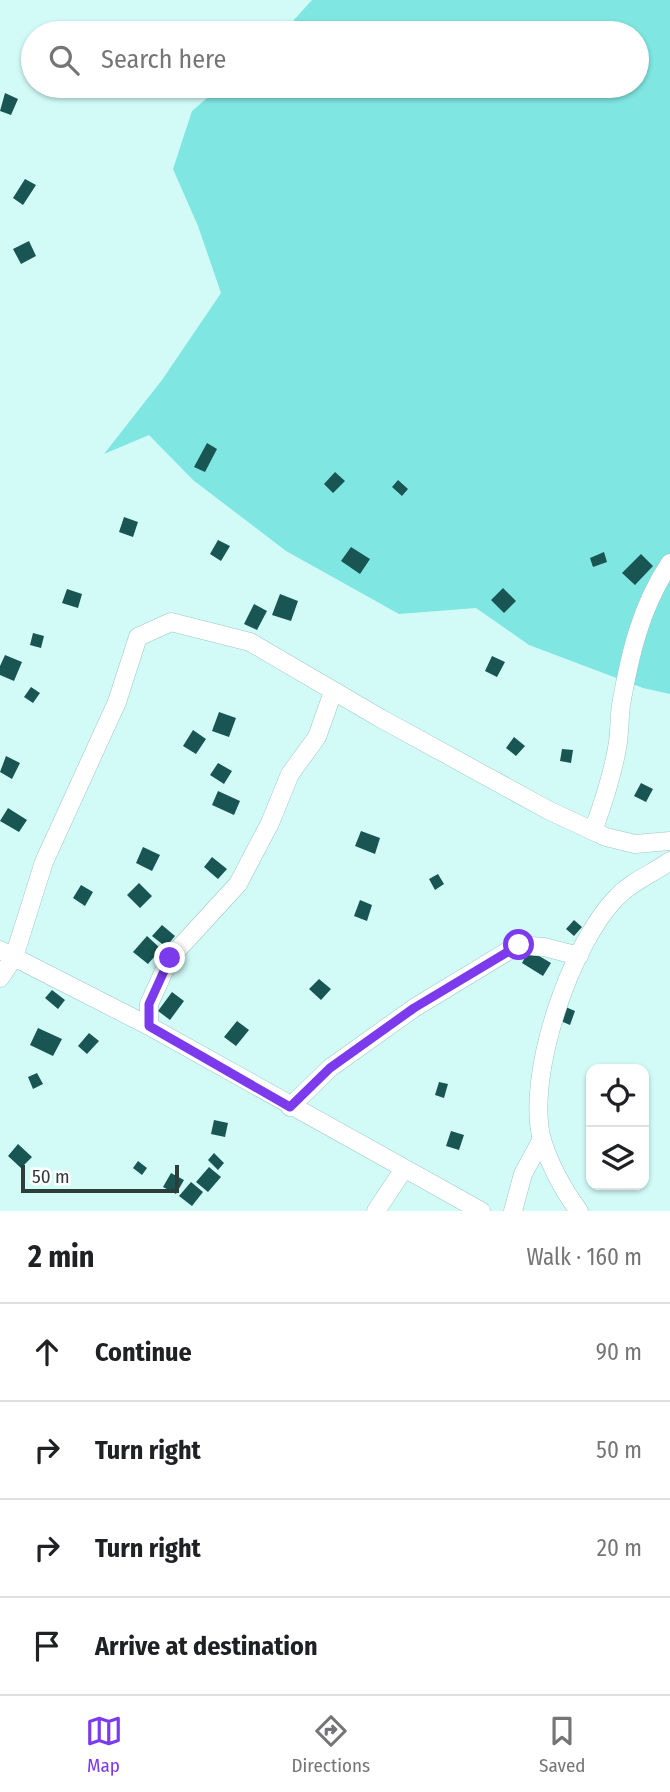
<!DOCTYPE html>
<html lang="en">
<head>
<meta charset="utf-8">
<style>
  :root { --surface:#fff; --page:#f6f6f6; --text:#202124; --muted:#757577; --line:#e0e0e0; --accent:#7c3aed }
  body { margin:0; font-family:"Fira Sans Condensed",sans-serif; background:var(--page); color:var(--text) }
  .controls { position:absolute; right:21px; bottom:21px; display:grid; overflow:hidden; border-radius:14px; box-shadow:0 2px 5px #0004 }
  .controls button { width:63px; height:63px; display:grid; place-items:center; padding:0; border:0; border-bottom:2px solid var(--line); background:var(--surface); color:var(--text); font:35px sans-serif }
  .scale { position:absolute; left:21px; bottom:18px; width:158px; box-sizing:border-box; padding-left:7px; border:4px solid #2d3d3c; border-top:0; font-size:19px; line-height:24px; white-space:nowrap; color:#2d3d3c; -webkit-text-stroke:5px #fff; paint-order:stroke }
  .stop { position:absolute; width:21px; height:21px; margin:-16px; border:5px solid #7c3aed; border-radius:50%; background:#fff }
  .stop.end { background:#7c3aed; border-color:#fff; box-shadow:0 2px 7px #0008 }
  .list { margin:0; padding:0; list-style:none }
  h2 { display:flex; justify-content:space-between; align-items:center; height:91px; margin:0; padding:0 28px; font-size:30px }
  h2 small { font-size:23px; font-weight:400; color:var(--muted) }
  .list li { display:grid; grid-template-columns:46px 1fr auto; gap:21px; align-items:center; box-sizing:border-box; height:98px; padding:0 28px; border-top:2px solid var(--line) }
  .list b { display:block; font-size:26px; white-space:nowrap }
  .list em { font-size:23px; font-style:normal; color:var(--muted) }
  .icon { flex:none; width:38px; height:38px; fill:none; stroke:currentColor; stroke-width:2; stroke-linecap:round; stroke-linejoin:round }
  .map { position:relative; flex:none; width:670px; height:1211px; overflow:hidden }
  .search { position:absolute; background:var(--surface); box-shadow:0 2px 5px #0004; left:21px; right:21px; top:21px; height:77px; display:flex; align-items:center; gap:18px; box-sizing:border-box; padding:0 24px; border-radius:38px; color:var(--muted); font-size:26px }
  .sheet { height:483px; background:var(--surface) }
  nav { display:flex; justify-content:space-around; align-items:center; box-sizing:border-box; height:98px; border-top:2px solid var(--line); background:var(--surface); font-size:19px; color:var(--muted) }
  nav a { display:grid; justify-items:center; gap:4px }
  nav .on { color:var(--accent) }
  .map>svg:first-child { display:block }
  .green { fill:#7fe6e1 }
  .building { fill:#185553 }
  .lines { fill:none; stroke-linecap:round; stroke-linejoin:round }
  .street-casing { stroke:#9fc6c3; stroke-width:19 }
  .street { stroke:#fff; stroke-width:18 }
  .route { stroke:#7c3aed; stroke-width:9 }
</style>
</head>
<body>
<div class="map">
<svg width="670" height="1211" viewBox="0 0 670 1211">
  <rect width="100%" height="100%" fill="#d2fbf8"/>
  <!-- green -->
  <path class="green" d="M 312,0 L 670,0 L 670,694 L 643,688 L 529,645 L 476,608 L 399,614 L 286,551 L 193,480 L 149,435 L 104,454 L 162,380 L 221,293 L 198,226 L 173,169 L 192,111 L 221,86 L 637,86 L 637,33 L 282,33 Z"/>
  <!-- building -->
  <path class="building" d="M 5,93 L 18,99 L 11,115 L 0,111 Z
    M 25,179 L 36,185 L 23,205 L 13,198 Z
    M 29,241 L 36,256 L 21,264 L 13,249 Z
    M 207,443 L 217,449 L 205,472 L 194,467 Z
    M 335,472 L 345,481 L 333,493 L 324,484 Z
    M 398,480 L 408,489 L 402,496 L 392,487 Z
    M 124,517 L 138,522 L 133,537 L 119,532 Z
    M 218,540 L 230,546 L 221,561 L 210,554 Z
    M 351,547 L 370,559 L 360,574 L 341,561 Z
    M 604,552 L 607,562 L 593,567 L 590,558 Z
    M 641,554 L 653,566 L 635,585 L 622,573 Z
    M 503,588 L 516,601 L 504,613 L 491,600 Z
    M 67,589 L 82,594 L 78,608 L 62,603 Z
    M 280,594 L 298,601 L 291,621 L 272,615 Z
    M 254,604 L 267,611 L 257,630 L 244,624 Z
    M 33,633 L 44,636 L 41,648 L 30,645 Z
    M 5,655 L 22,662 L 14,681 L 0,675 L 0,666 Z
    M 492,656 L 505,662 L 497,677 L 485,671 Z
    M 31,687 L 40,693 L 33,703 L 24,697 Z
    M 219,712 L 236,718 L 229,737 L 212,731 Z
    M 193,730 L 206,739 L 196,754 L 183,746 Z
    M 514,737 L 525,746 L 516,756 L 506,748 Z
    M 562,749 L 573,750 L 571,763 L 560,761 Z
    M 6,756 L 20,763 L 12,779 L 0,772 Z
    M 218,763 L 232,771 L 224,784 L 210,775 Z
    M 641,783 L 653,789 L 646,802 L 634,796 Z
    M 218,791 L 240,801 L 234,815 L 212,805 Z
    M 8,808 L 27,820 L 19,832 L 0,821 Z
    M 361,831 L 380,838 L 375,854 L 355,846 Z
    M 143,847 L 160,855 L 152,871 L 136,863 Z
    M 212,857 L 227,869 L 218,879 L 204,867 Z
    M 438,874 L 444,884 L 435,890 L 429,879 Z
    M 139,883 L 152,896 L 140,908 L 127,895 Z
    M 81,885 L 93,892 L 85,906 L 73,898 Z
    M 360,900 L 372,905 L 367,921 L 354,916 Z
    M 574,920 L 582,927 L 574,936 L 566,929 Z
    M 162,925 L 175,936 L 166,947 L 152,936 Z
    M 147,936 L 161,949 L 148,964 L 133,952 Z
    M 529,950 L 551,963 L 543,976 L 522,963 Z
    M 319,979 L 331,989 L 321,1000 L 309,989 Z
    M 52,990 L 65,1000 L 58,1009 L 45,998 Z
    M 172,992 L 184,1001 L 170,1020 L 158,1011 Z
    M 561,1005 L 575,1011 L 570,1025 L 556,1019 Z
    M 237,1021 L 249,1030 L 236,1046 L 224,1037 Z
    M 38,1028 L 62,1039 L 53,1056 L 30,1045 Z
    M 89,1033 L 99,1041 L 87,1054 L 78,1046 Z
    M 37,1073 L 43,1084 L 33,1089 L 28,1077 Z
    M 439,1082 L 448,1084 L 444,1098 L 435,1095 Z
    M 214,1120 L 228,1123 L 225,1137 L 211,1134 Z
    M 451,1131 L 464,1135 L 459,1150 L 446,1146 Z
    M 18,1144 L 32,1157 L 21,1168 L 8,1156 Z
    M 214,1153 L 224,1163 L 218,1170 L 208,1160 Z
    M 138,1161 L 147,1168 L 142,1175 L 133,1168 Z
    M 209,1167 L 221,1177 L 208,1192 L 196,1182 Z
    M 171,1173 L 184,1180 L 176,1194 L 163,1187 Z
    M 191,1182 L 203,1192 L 192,1206 L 179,1196 Z"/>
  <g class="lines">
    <!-- street casing -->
    <g class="street-casing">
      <path id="street" d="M 593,831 C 603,804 612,777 617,748 C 620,734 619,719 621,705 C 630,654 641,606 670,563
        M 0,950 L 149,1026 L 481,1211
        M 0,978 L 14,957 L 44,862 L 117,702 L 138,637 L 171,622 L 250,642 L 380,718 L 548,810 L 593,831 L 606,837 L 635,844 L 670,841
        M 149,1026 L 149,1004 L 170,958 L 238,884 L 270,823 L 290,774 L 317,737 L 333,692
        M 290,1107 L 330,1068 L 414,1008 L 518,945 L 544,947 L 579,956
        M 376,1211 L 404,1169
        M 513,1211 L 523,1174 L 542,1139
        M 579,1211 C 564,1192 549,1163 542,1140 C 525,1076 571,943 617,897 C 632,881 652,874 670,861"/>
    </g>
    <!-- street -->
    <use href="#street" class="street"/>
  </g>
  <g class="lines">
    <!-- route -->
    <path class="route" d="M 170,958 L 149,1004 L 149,1026 L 290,1107 L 330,1068 L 414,1008 L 519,945"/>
  </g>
</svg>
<div class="controls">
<button><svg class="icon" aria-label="locate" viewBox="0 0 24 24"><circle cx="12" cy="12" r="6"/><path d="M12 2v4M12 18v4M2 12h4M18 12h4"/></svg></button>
<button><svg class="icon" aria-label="layers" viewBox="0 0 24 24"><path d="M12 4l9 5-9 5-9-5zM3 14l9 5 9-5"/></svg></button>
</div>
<div class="scale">50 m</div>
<div class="stop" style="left:519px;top:945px"></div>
<div class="stop end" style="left:170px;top:958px"></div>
<div class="search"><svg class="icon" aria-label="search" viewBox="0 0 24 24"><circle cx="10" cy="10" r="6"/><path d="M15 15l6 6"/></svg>Search here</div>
</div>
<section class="sheet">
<h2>2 min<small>Walk · 160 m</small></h2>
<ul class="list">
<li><svg class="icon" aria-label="ahead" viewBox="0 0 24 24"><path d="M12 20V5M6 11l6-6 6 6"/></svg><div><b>Continue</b></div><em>90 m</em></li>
<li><svg class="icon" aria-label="right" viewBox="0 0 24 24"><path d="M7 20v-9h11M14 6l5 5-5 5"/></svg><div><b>Turn right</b></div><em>50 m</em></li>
<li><svg class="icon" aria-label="right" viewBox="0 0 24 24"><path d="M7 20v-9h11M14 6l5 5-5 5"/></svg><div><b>Turn right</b></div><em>20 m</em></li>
<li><svg class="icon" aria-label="arrive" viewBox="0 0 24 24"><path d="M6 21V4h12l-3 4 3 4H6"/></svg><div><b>Arrive at destination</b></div></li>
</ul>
</section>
<nav>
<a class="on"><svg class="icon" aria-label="map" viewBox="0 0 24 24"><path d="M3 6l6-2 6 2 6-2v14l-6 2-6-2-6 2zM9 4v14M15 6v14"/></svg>Map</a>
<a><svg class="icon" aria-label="directions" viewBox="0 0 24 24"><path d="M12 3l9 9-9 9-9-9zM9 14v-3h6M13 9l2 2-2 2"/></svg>Directions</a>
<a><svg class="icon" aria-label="saved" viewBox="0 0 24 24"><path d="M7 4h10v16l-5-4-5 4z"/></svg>Saved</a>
</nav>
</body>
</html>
